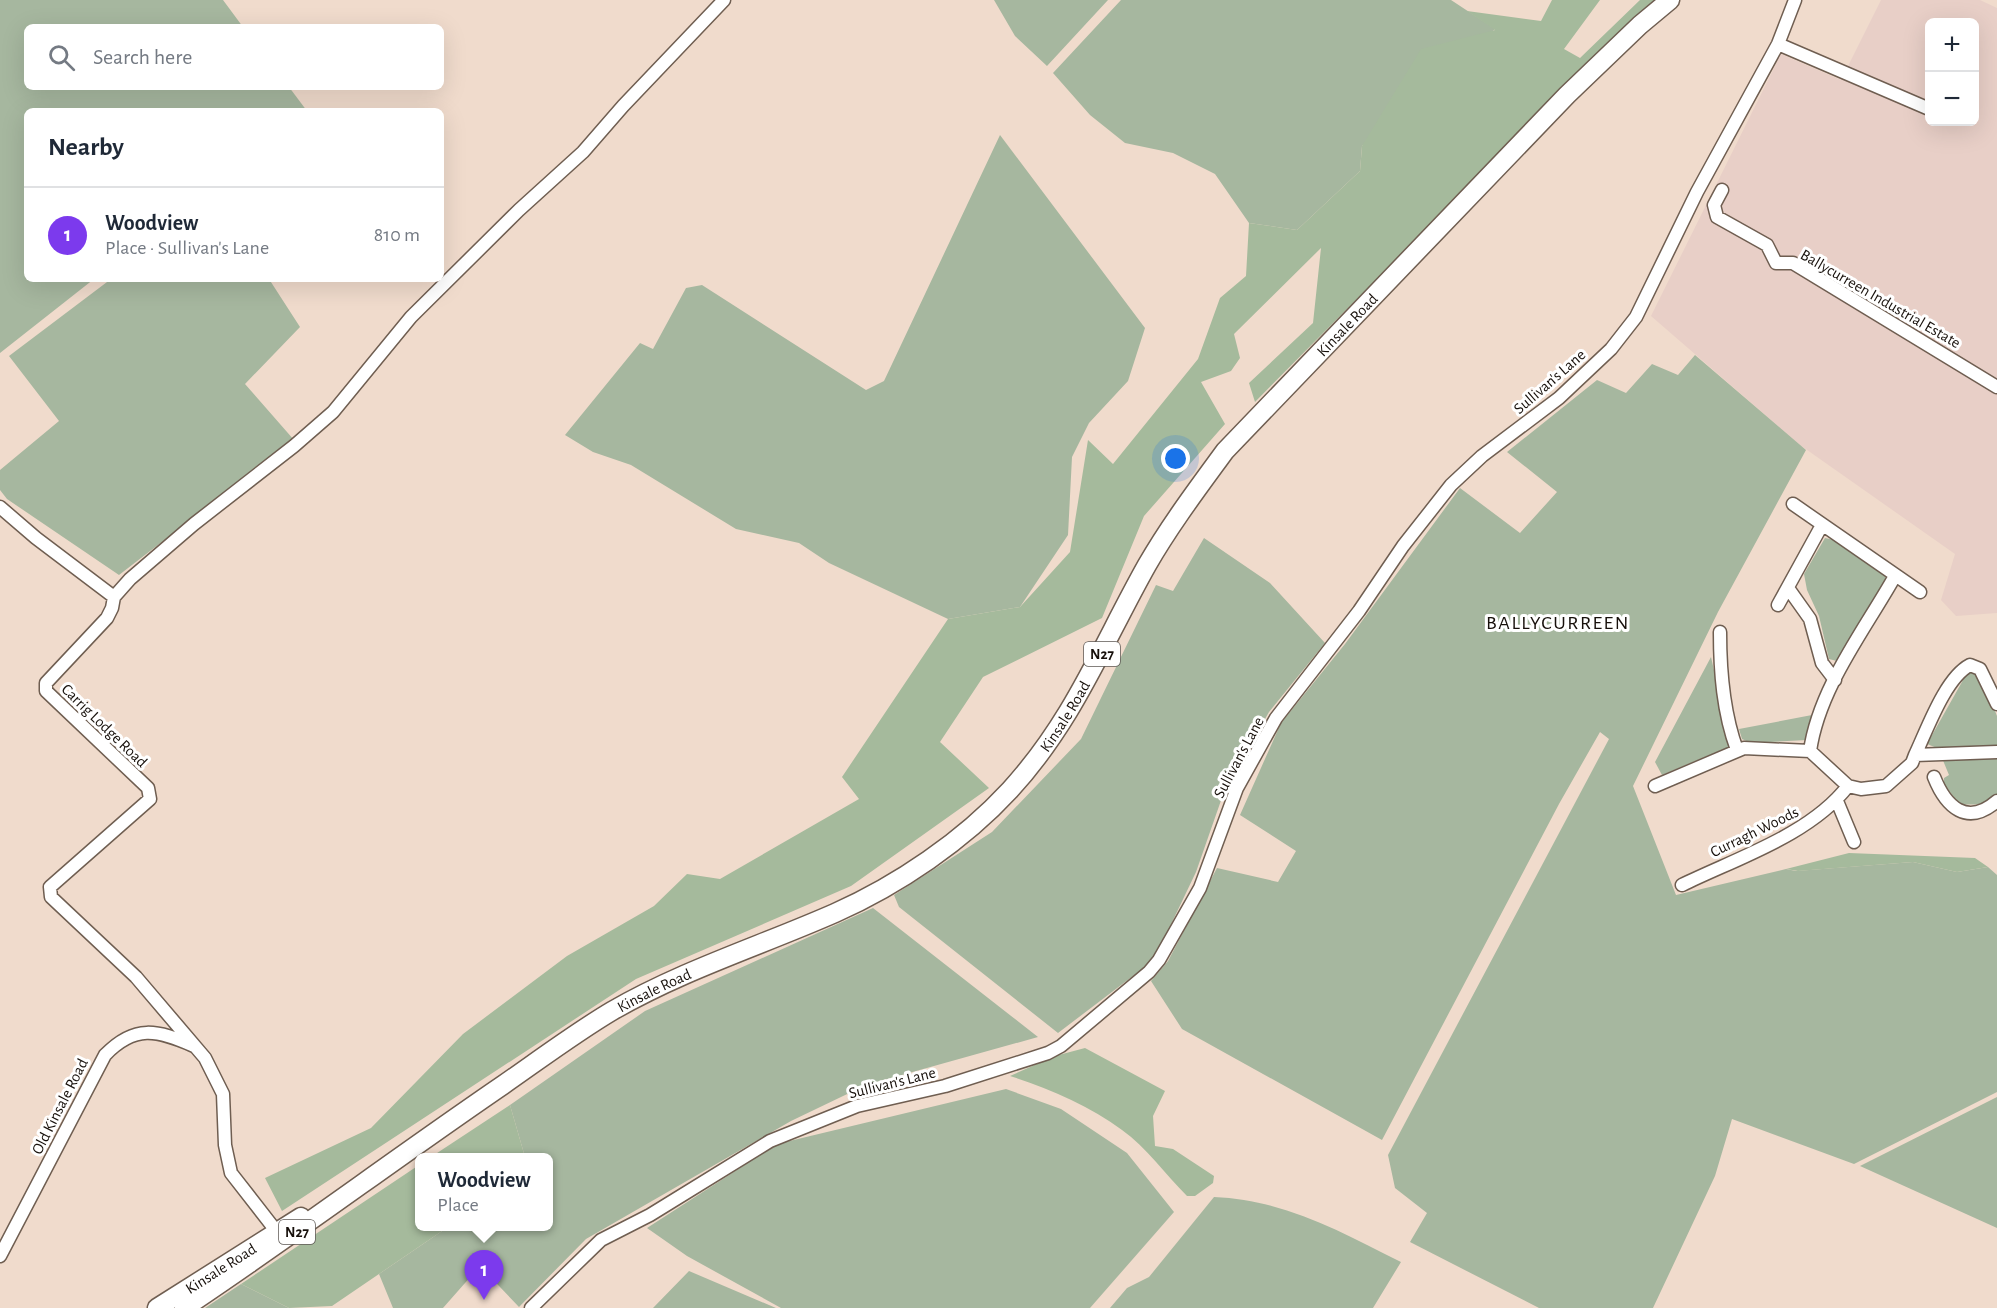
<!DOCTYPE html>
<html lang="en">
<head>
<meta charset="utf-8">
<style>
  :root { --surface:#fff; --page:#f2f2f3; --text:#1f2937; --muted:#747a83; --line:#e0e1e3; --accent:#7c3aed }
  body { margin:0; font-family:"Alegreya Sans",sans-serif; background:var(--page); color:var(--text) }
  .controls { position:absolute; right:18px; top:18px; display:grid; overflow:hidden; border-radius:9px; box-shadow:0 6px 24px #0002 }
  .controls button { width:54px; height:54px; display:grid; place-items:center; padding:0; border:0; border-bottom:2px solid var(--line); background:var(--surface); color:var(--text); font:30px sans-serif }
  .you { position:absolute; left:1176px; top:459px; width:21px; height:21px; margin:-15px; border:4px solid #fff; border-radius:50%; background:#1a73e8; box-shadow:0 0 0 9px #1a73e833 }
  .badge { display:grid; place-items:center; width:39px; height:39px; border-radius:50%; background:var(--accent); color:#fff; font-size:20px; font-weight:700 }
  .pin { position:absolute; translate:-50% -50px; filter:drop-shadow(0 2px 3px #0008) }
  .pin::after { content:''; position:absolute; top:32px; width:21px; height:18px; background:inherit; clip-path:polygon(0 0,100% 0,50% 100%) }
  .popup { position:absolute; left:415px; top:1153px; width:138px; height:78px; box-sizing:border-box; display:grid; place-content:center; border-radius:9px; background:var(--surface); filter:drop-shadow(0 2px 4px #0005); font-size:20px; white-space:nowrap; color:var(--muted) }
  .popup b { font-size:22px; color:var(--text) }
  .popup::after { content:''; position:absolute; left:50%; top:100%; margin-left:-12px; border:12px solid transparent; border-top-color:var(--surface) }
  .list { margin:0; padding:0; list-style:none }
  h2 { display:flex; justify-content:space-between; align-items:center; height:78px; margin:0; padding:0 24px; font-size:26px }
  h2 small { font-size:20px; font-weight:400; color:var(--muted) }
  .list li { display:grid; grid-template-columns:39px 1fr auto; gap:18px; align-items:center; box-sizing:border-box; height:96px; padding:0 24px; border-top:2px solid var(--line) }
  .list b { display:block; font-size:22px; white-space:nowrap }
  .list p { margin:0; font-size:20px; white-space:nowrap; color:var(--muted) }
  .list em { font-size:20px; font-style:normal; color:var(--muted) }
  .icon { flex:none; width:33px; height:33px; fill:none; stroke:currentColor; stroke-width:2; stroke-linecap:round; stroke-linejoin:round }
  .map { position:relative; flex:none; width:1997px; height:1308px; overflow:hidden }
  .search { position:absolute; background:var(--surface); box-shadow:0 6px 24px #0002; left:24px; top:24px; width:420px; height:66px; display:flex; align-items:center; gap:15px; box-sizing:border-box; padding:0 21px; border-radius:9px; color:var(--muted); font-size:22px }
  .panel { position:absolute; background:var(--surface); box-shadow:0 6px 24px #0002; left:24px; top:108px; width:420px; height:174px; border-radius:9px }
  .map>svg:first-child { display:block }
  .industrial { fill:#e8cfc7; fill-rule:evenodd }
  .green { fill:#a6b79f }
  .forest { fill:#a5ba9c }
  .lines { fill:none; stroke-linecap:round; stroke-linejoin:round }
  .minor-casing { stroke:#6f5e51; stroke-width:15 }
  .highway-casing { stroke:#6f5e51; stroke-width:21 }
  .minor { stroke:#fff; stroke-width:12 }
  .highway { stroke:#fff; stroke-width:18 }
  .labels { text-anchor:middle; stroke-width:6; stroke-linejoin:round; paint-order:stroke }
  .shield { fill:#fff; stroke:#5d5854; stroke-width:1.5 }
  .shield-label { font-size:15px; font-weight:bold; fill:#17100b }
  .street-label { font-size:16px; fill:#17100b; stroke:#fff }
  .quarter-label { font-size:20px; letter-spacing:1.5px; fill:#17100b; stroke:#fff }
</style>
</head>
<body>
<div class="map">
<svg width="1997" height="1308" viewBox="0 0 1997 1308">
  <rect width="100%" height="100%" fill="#f0dbcc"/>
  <!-- industrial -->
  <path class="industrial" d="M 1881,0 L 1980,0 L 1997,8 L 1997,613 L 1956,616 L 1941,600 L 1955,554 L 1800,445 L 1651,316 L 1781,54 L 1841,80 ZM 1930,22 L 1974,22 L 1974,122 L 1930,122 Z"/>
  <!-- green -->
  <path class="green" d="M 0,0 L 223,0 L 243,27 L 27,27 L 27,87 L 289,87 L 307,111 L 27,111 L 27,279 L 94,279 L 0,353 Z
    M 994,0 L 1108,0 L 1047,66 L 1015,36 Z
    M 1121,0 L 1451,0 L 1495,29 L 1362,146 L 1360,171 L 1297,230 L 1249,223 L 1215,174 L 1173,153 L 1125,143 L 1090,115 L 1053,73 Z
    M 1000,135 L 1145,328 L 1128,381 L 1089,423 L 1072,457 L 1068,535 L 1020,607 L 948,619 L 829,563 L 799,543 L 736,529 L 631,465 L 593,452 L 565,435 L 640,343 L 653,349 L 686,288 L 702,285 L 866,390 L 884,381 Z
    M 111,279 L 269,279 L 300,327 L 245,384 L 294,440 L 119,575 L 7,499 L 0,490 L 0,470 L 59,421 L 9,356 Z
    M 1695,355 L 1806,450 L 1718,612 L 1633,786 L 1676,895 L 1786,869 L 1796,871 L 1913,862 L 1957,872 L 1988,867 L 1997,875 L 1997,1092 L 1854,1164 L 1732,1119 L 1715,1176 L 1653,1308 L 1539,1308 L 1410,1242 L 1427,1213 L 1395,1188 L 1388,1155 L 1609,739 L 1600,732 L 1559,804 L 1382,1140 L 1182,1029 L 1151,981 L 1168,961 L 1217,868 L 1278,882 L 1296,851 L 1240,815 L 1281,723 L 1345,644 L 1460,488 L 1520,533 L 1557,492 L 1507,452 L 1597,380 L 1626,393 L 1652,364 L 1678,375 Z
    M 1204,538 L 1270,583 L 1325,643 L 1269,712 L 1225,789 L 1196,872 L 1154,960 L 1058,1033 L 899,907 L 894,895 L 992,832 L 1081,739 L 1156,585 L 1173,591 Z
    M 1825,538 L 1840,541 L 1886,576 L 1887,585 L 1841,662 L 1829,659 L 1819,616 L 1807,590 L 1804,574 Z
    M 1711,657 L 1731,746 L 1662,775 L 1655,762 Z
    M 1972,670 L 1980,673 L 1997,716 L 1997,747 L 1937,748 L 1927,744 L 1967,673 Z
    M 1812,715 L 1807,740 L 1751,743 L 1742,739 L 1739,729 Z
    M 1997,757 L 1997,794 C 1986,806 1975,805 1959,804 L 1944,784 L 1944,778 L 1949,775 L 1942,758 Z
    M 873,908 L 1038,1037 L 866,1085 L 791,1121 L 586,1239 L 519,1307 L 480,1266 L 443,1308 L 393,1308 L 379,1274 L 448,1227 L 548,1226 L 548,1158 L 525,1157 L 510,1105 L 645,1011 Z
    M 1006,1089 L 1061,1109 L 1127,1153 L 1174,1212 L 1090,1308 L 781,1308 L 687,1256 L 647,1228 L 777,1144 Z
    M 1997,1097 L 1997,1228 L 1860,1166 Z
    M 1214,1197 C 1285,1200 1339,1231 1401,1262 L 1373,1308 L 1110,1308 L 1127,1288 L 1149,1277 Z
    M 689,1271 L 776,1308 L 653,1308 Z
    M 241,1284 L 289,1308 L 205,1308 Z"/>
  <!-- forest -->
  <path class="forest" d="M 1552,0 L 1600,0 L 1564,49 L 1580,58 L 1640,0 L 1658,0 L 1628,25 L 1255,402 L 1249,383 L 1313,323 L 1321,248 L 1234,334 L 1240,358 L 1231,371 L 1201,382 L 1225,424 L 1144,516 L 1102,618 L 983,677 L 940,742 L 989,788 L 851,886 L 636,979 L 282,1211 L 265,1178 L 371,1128 L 463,1034 L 567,956 L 654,906 L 687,874 L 720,879 L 859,799 L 842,777 L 948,619 L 1020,607 L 1070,552 L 1088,440 L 1113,464 L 1198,359 L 1220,298 L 1246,276 L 1249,223 L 1297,230 L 1360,171 L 1362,146 L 1421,49 L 1495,30 L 1467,11 L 1541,21 Z
    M 1849,853 L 1975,858 L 1988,867 L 1957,872 L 1913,862 L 1798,871 L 1786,869 Z
    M 1085,1048 L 1165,1091 L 1153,1116 L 1155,1146 L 1173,1149 L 1214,1176 L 1213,1183 L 1195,1196 L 1187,1196 C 1165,1174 1147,1148 1122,1130 C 1090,1106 1048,1088 1010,1076 L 1055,1056 Z
    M 510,1105 L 525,1157 L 431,1157 Z
    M 419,1165 L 420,1226 L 448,1227 L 332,1306 L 289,1308 L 241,1284 Z"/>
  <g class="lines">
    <!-- minor casing -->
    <g class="minor-casing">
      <path id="minor" d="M 1778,44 L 1927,108
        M 1722,190 L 1714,205 L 1717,217 L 1767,245 L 1776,263 L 1793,263 L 1997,387
        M 1793,504 L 1920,592
        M 0,507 L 36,538 L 114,597
        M 1788,588 L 1810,619 L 1822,663 L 1835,680
        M 114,597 L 130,579 L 194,524 L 294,446 L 333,412 L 411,317 L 519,210 L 583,152 L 623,106 L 724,0
        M 114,597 L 112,608 L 107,618 L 46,683 L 46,691 L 148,788 L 150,799 L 50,887 L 51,897 L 136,977 L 205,1058 L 223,1094 L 225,1145 L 231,1173 L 277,1232
        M 1778,605 L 1822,525
        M 1720,632 C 1720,672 1723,712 1737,750
        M 1810,751 C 1819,688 1864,631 1895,576
        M 1915,755 C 1927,730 1945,678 1970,665 L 1980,669 L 1997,704
        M 1934,777 C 1946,807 1967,827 1997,801
        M 1655,786 L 1744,748 L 1810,751 L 1848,786 L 1861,789 L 1886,786 L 1912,763 L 1915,755 L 1997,752
        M 1837,801 L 1854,842
        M 1682,885 C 1737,858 1810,835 1848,786
        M 0,1256 L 105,1055 C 135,1024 157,1030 194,1046
        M 531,1308 L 601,1240 L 650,1215 L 770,1141 L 857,1106 L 945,1086 L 1048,1053 L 1061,1046 L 1149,972 L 1159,960 L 1200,888 L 1237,788 L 1276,718 L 1359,611 L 1403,546 L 1451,485 L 1482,456 L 1559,398 L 1611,349 L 1636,317 L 1697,192 L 1778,44 L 1795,0"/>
    </g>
    <!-- highway casing -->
    <g class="highway-casing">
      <g id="highway">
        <path id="s1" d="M 157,1308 L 301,1217"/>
        <path id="s2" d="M 184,1308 C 292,1236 396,1158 503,1085 C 539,1060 575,1033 612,1011 C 683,970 760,946 835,913 C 898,885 963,841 1010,790 C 1074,720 1102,645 1147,565 C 1170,525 1198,488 1225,451 L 1567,95 L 1640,25 L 1670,0"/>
      </g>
    </g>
    <!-- minor -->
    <use href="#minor" class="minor"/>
    <!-- highway -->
    <use href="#highway" class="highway"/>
  </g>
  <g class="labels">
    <!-- shield labels -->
    <g class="shield">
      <rect x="1084" y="642" width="36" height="24" rx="4.5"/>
      <rect x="279" y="1220" width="36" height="24" rx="4.5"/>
    </g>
    <g class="shield-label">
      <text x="1102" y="659">N27</text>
      <text x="297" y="1237">N27</text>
    </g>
    <!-- street labels -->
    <g class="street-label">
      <text transform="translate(1881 298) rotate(30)" y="6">Ballycurreen Industrial Estate</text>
      <text dy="6" stroke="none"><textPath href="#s2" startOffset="1558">Kinsale Road</textPath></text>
      <text transform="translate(1549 381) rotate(-41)" y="6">Sullivan's Lane</text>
      <text dy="6" stroke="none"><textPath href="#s2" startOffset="1072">Kinsale Road</textPath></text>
      <text transform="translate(105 725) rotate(44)" y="6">Carrig Lodge Road</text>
      <text transform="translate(1238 757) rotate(-62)" y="6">Sullivan's Lane</text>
      <text transform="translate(1754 831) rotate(-26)" y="6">Curragh Woods</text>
      <text dy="6" stroke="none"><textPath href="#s2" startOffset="568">Kinsale Road</textPath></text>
      <text transform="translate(892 1082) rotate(-14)" y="6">Sullivan's Lane</text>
      <text transform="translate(59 1106) rotate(-63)" y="6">Old Kinsale Road</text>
      <text dy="6" stroke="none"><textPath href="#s1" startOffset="75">Kinsale Road</textPath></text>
    </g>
    <!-- quarter labels -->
    <g class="quarter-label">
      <text x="1558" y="629">BALLYCURREEN</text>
    </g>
  </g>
</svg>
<div class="controls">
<button>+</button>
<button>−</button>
</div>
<div class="you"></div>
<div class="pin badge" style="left:484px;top:1300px">1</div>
<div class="popup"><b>Woodview</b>Place</div>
<div class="search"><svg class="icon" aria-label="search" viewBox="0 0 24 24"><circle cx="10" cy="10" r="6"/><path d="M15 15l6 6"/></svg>Search here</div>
<section class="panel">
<h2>Nearby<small></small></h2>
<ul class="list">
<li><span class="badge">1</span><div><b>Woodview</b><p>Place · Sullivan's Lane</p></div><em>810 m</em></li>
</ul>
</section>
</div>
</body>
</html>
